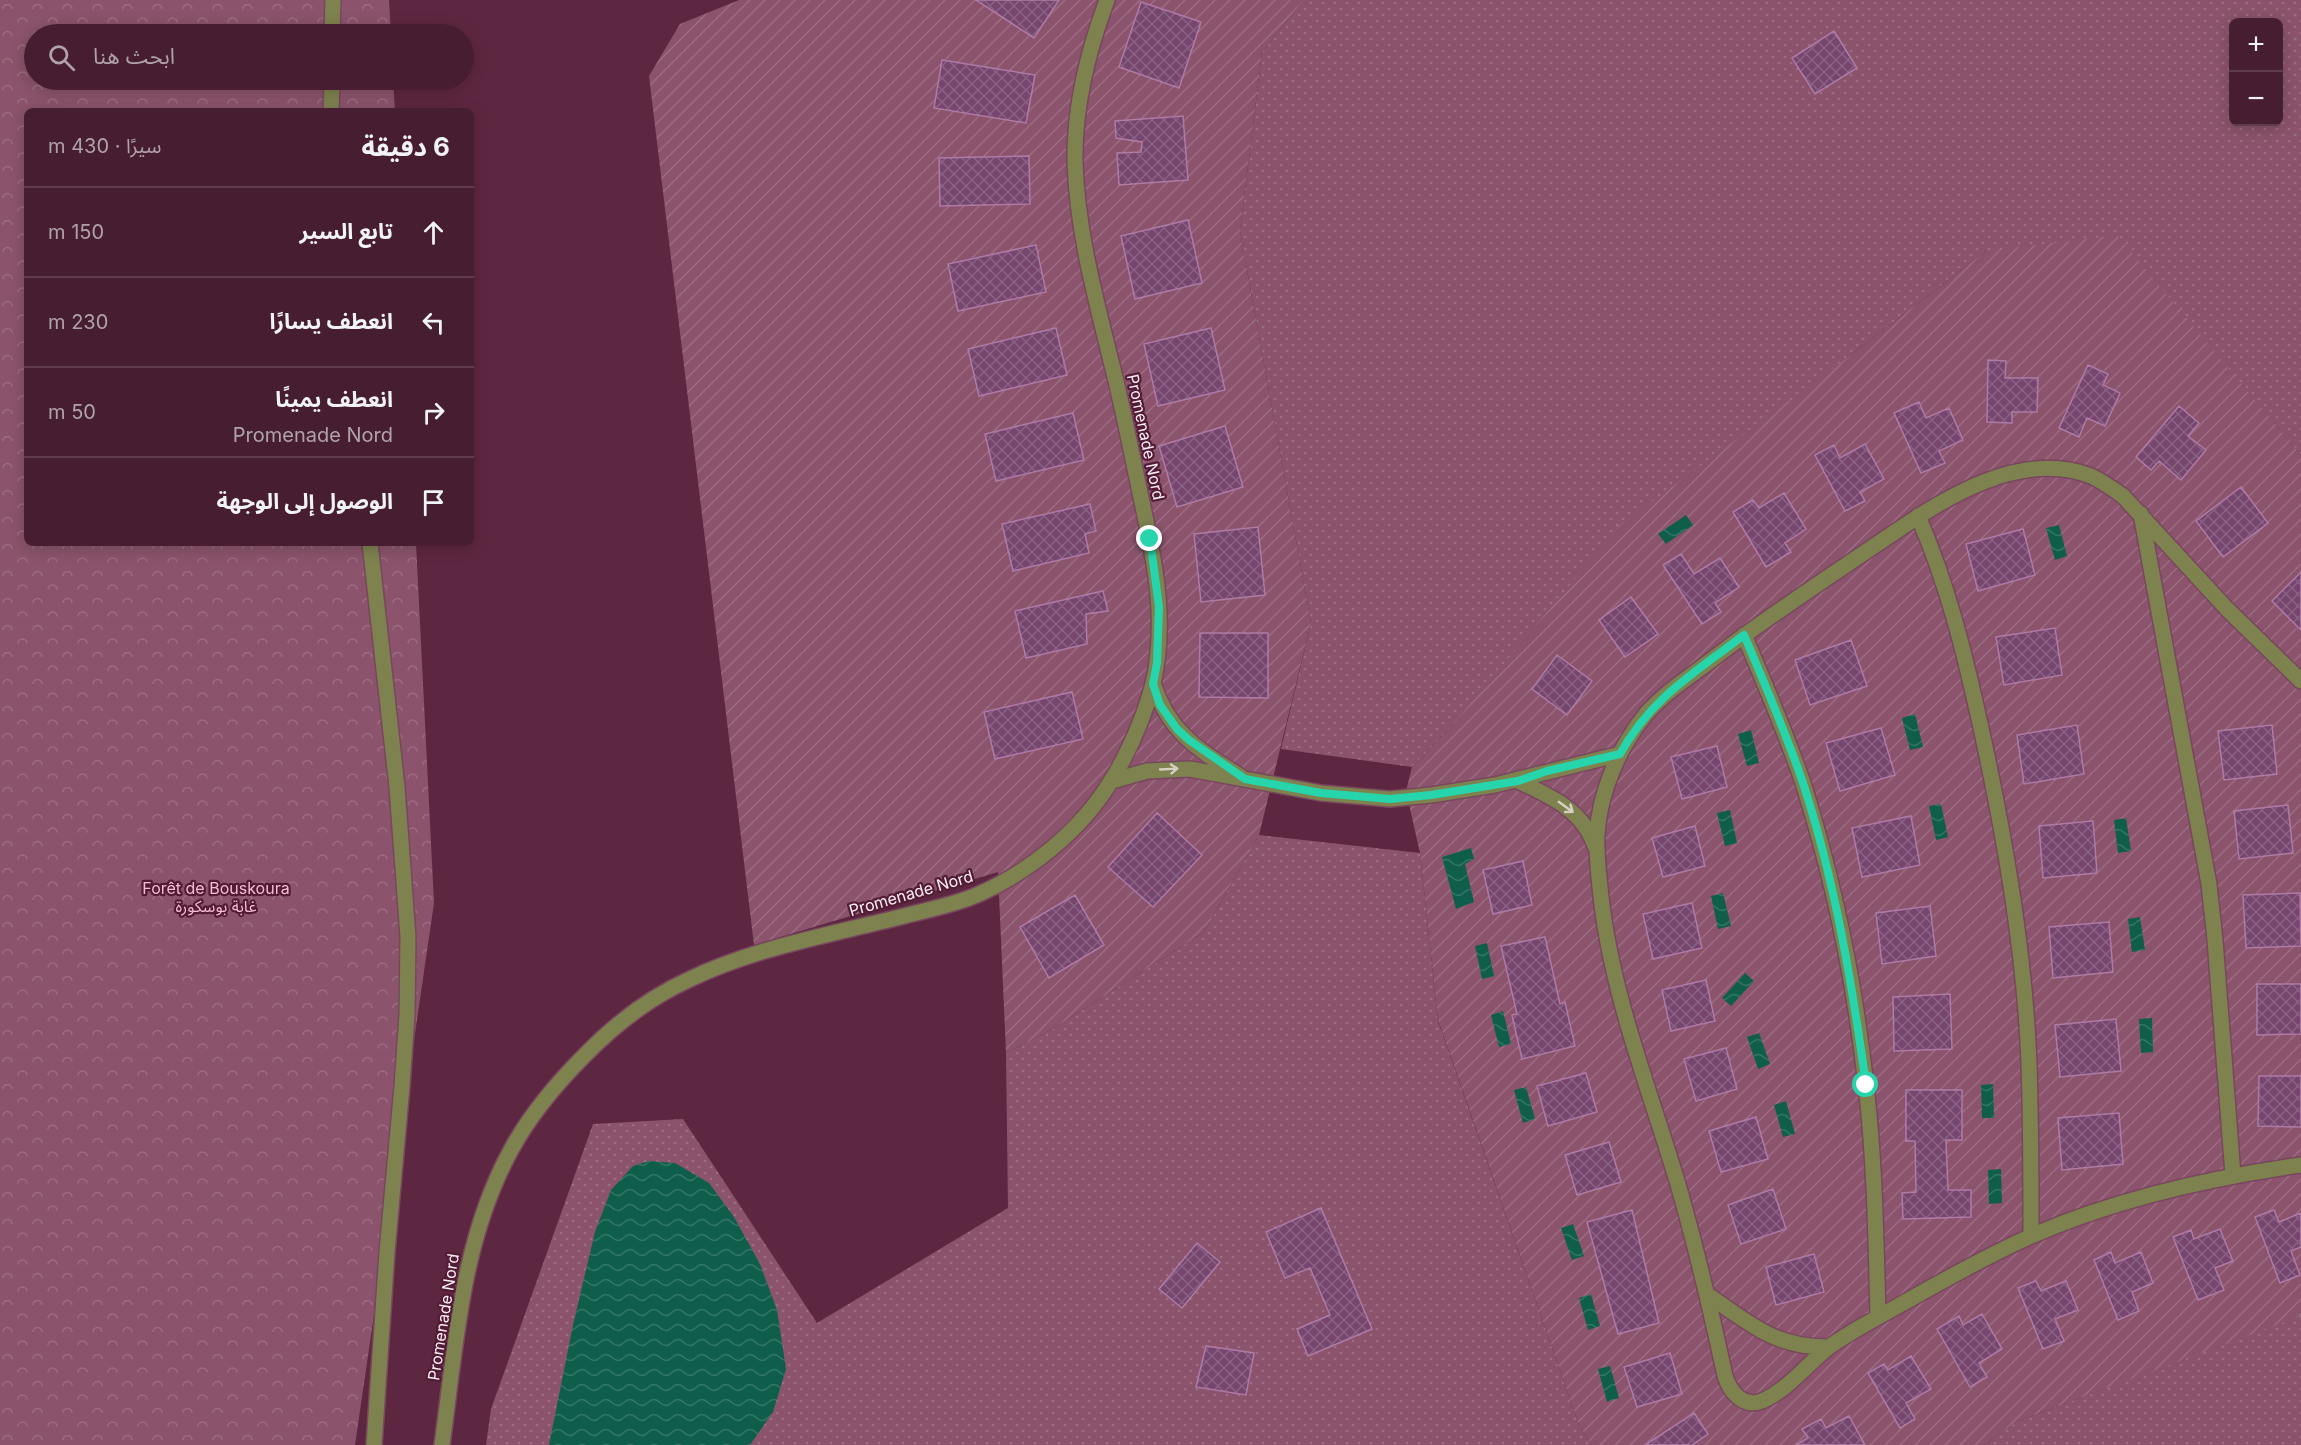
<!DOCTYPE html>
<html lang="ar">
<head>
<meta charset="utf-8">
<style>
  :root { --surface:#461d31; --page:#4d2639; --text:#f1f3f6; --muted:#b0a2ab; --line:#5e3b4d }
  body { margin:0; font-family:Inter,"Noto Sans Arabic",sans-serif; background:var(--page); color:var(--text); direction:rtl }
  .controls { position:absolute; right:18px; top:18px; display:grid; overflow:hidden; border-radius:9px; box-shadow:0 3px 15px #0003 }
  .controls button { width:54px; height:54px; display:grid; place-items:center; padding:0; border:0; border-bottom:2px solid var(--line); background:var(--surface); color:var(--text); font:30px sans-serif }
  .stop { position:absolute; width:18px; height:18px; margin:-14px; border:4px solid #27d5ad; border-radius:50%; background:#fff }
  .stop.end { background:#27d5ad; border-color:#fff; box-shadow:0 2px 6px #0008 }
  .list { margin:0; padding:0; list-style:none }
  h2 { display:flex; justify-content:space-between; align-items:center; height:78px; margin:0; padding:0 24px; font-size:26px }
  h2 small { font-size:20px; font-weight:400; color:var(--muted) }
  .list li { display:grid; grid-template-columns:39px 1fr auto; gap:18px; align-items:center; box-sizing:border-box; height:90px; padding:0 24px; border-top:2px solid var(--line) }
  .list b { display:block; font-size:22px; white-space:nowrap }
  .list p { margin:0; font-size:20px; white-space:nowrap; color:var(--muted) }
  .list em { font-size:20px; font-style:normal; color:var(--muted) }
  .icon { flex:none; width:33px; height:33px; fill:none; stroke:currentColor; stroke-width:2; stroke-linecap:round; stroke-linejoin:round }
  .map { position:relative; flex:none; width:2301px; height:1445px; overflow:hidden; direction:ltr }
  .search { position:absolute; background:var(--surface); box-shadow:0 3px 15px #0003; left:24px; top:24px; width:450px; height:66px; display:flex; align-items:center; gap:15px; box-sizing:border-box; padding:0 21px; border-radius:33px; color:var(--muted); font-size:22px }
  .panel { position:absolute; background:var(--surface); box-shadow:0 3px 15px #0003; left:24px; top:108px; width:450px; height:438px; border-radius:9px; direction:rtl }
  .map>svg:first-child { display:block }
  .grass { fill:url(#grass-dots); fill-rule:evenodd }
  .forest { fill:url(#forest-crowns) }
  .garden { fill:url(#garden-furrows) }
  .water { fill:url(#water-waves) }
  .building { fill:url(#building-cross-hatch); stroke:#af7ba6; stroke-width:1.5 }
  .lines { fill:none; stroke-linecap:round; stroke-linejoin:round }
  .minor-casing { stroke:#78475e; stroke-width:18 }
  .minor { stroke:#7e824f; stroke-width:15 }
  .oneway { stroke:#d8cfc3 }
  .route { stroke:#27d5ad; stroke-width:8 }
  .labels { text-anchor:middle; stroke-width:4.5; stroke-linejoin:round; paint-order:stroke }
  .street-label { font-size:16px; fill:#fef0f5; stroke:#521c37 }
  .park-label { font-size:16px; fill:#f9bcd5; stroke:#521c37 }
</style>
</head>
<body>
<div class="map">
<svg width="2301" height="1445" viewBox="0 0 2301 1445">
  <defs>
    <pattern id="grass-dots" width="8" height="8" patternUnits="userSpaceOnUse" patternTransform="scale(1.5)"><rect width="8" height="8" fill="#8b546c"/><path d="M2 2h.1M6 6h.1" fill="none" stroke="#9c6d82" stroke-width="1.8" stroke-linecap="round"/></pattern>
    <pattern id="forest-crowns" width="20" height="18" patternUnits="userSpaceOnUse" patternTransform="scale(1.5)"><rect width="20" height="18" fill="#8b546c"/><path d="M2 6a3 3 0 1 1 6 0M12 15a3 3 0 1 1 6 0" fill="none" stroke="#9c6d82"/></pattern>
    <pattern id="garden-furrows" width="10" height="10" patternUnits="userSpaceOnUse" patternTransform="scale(1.5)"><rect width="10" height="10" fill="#8b546c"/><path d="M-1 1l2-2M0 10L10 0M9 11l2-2" fill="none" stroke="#9c6d82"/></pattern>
    <pattern id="water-waves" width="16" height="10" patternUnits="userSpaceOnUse" patternTransform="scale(1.5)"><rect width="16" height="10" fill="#0f5e4c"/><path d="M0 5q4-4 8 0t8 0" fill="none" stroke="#337566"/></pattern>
    <pattern id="building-cross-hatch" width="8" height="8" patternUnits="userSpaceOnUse" patternTransform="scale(1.5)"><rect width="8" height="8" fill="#76466f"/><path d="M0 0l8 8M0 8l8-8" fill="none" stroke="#8b6184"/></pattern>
  </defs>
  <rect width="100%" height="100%" fill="#5e2741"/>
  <!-- grass -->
  <path class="grass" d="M 1304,0 L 2301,0 L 2301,455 L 2223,363 L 1986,251 L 1843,361 L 1450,728 L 1412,767 L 1281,749 L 1311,623 L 1240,231 L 1262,52 ZM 2234,22 L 2278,22 L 2278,122 L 2234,122 Z
    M 1259,835 L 1420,853 L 1438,1021 L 1579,1425 L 1591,1445 L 486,1445 L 491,1409 L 593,1124 L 683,1119 L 817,1323 L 1008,1208 L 1006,1053 L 1051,1030 L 1204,932 Z
    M 2297,1316 L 2301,1316 L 2301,1445 L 1984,1445 L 2016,1422 Z"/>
  <!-- forest -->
  <path class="forest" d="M 0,0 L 389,0 L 391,34 L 34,34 L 34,80 L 393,80 L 395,111 L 27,111 L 27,543 L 416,543 L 434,903 L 355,1445 L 0,1445 Z"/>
  <!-- garden -->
  <path class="garden" d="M 739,0 L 1304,0 L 1262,52 L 1240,231 L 1311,623 L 1259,835 L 1204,932 L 1051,1030 L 1006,1053 L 998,872 L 754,945 L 649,76 L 680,24 Z
    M 2117,235 L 2301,455 L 2301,1316 L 2016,1422 L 1984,1445 L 1591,1445 L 1579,1425 L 1438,1020 L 1420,853 L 1406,791 L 1412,767 L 1450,728 L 1619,526 L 1843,361 L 1986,251 Z"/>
  <!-- water -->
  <path class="water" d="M 1686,515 L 1693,525 L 1666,544 L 1658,534 Z
    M 2059,525 L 2067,556 L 2055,560 L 2046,528 Z
    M 1915,714 L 1923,747 L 1910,750 L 1902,718 Z
    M 1751,730 L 1759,763 L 1747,766 L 1738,734 Z
    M 1941,804 L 1948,837 L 1936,840 L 1929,806 Z
    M 1730,810 L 1737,843 L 1725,846 L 1717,813 Z
    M 2126,818 L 2131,851 L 2118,853 L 2114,820 Z
    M 1471,848 L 1474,859 L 1465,864 L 1474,902 L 1456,909 L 1442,857 Z
    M 1723,893 L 1731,926 L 1718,929 L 1711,896 Z
    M 2140,917 L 2145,950 L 2132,952 L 2128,919 Z
    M 1487,943 L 1494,976 L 1482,979 L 1475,946 Z
    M 1745,973 L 1754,981 L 1731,1006 L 1722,998 Z
    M 1503,1011 L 1511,1044 L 1499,1047 L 1491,1015 Z
    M 2152,1018 L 2153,1052 L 2141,1053 L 2139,1019 Z
    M 1759,1033 L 1770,1064 L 1758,1069 L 1747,1037 Z
    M 1993,1084 L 1994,1118 L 1982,1118 L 1981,1085 Z
    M 1526,1087 L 1535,1119 L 1523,1123 L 1514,1090 Z
    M 1786,1101 L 1795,1134 L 1783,1137 L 1774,1105 Z
    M 649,1161 L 675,1163 L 709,1183 L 734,1217 L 760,1264 L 777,1310 L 786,1369 L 773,1412 L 750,1445 L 549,1445 L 573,1325 L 595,1232 L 611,1190 L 633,1166 Z
    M 2001,1169 L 2002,1203 L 1989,1204 L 1988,1170 Z
    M 1573,1224 L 1584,1256 L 1572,1260 L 1561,1228 Z
    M 1591,1294 L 1600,1326 L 1588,1330 L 1579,1298 Z
    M 1610,1366 L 1619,1398 L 1607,1402 L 1598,1369 Z"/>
  <!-- building -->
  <path class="building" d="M 976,0 L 1059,0 L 1034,38 Z
    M 1141,2 L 1201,22 L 1179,88 L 1119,67 Z
    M 1834,31 L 1857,68 L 1815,94 L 1792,58 Z
    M 942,60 L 1035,75 L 1026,123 L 934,108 Z
    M 1183,116 L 1188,180 L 1119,185 L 1117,153 L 1141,152 L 1142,142 L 1116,138 L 1115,121 Z
    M 1029,156 L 1030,204 L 940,206 L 939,158 Z
    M 1188,220 L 1202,283 L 1135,299 L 1121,236 Z
    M 1036,245 L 1046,292 L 958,311 L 948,264 Z
    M 1056,328 L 1067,375 L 979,396 L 968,349 Z
    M 1211,328 L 1225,390 L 1158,406 L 1144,344 Z
    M 1988,360 L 2006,361 L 2005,378 L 2038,378 L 2037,412 L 2012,412 L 2012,423 L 1987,422 Z
    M 2088,365 L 2108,374 L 2103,385 L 2120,393 L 2105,426 L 2087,418 L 2079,437 L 2059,428 Z
    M 1919,402 L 1926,418 L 1949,408 L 1963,440 L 1939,451 L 1945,463 L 1921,473 L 1894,413 Z
    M 2179,406 L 2199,423 L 2188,436 L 2206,450 L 2181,480 L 2159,461 L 2151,470 L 2136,457 Z
    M 1073,413 L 1084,460 L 996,481 L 985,434 Z
    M 1225,426 L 1243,487 L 1177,507 L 1159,446 Z
    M 1865,444 L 1884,479 L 1860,492 L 1865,501 L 1845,511 L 1815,455 L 1834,445 L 1840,458 Z
    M 2241,487 L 2268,523 L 2223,557 L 2196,521 Z
    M 1784,493 L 1806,529 L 1785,543 L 1791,552 L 1766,567 L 1733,512 L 1753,500 L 1759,508 Z
    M 1090,504 L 1096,531 L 1085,534 L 1089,553 L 1013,571 L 1002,524 Z
    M 1258,527 L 1265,595 L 1201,602 L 1194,534 Z
    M 2023,529 L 2035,575 L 1978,591 L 1966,544 Z
    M 1681,554 L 1694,574 L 1720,558 L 1739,587 L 1715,603 L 1721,612 L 1702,624 L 1663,565 Z
    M 2301,572 L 2301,630 L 2272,601 Z
    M 1103,591 L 1108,611 L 1086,614 L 1087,644 L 1026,658 L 1015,611 Z
    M 1631,597 L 1658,634 L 1625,657 L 1599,620 Z
    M 2055,628 L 2062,675 L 2004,685 L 1996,637 Z
    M 1200,633 L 1268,633 L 1268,698 L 1199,697 Z
    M 1851,640 L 1867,686 L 1810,705 L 1795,660 Z
    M 1557,655 L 1592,681 L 1567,715 L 1532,689 Z
    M 1072,692 L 1083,739 L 995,759 L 984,712 Z
    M 2077,725 L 2084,774 L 2024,784 L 2017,735 Z
    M 2272,725 L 2277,774 L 2224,780 L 2218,731 Z
    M 1881,728 L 1895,775 L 1840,791 L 1826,743 Z
    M 1717,746 L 1727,787 L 1682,799 L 1671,757 Z
    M 2288,805 L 2293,853 L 2239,859 L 2234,811 Z
    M 1157,813 L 1202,855 L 1153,907 L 1108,867 Z
    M 1911,816 L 1920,865 L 1862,877 L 1852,828 Z
    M 2093,821 L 2097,873 L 2043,878 L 2039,826 Z
    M 1695,826 L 1705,866 L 1663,877 L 1652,838 Z
    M 1523,861 L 1532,905 L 1493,914 L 1483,870 Z
    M 2300,893 L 2301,946 L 2246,948 L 2243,895 Z
    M 1075,895 L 1104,945 L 1049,978 L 1020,927 Z
    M 1692,903 L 1702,948 L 1653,959 L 1643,914 Z
    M 1930,906 L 1936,956 L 1882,964 L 1876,913 Z
    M 2109,922 L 2113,972 L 2053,978 L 2049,927 Z
    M 1545,937 L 1560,1004 L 1565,1002 L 1575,1046 L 1522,1059 L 1512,1015 L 1517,1014 L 1501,946 Z
    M 1706,980 L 1715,1021 L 1671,1031 L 1662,990 Z
    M 2257,984 L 2301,984 L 2301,1034 L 2257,1035 Z
    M 1950,994 L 1952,1049 L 1894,1051 L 1893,997 Z
    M 2116,1019 L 2121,1071 L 2060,1077 L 2055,1025 Z
    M 1726,1048 L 1737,1089 L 1696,1101 L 1684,1059 Z
    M 1586,1073 L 1597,1112 L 1548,1126 L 1537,1086 Z
    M 2259,1076 L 2301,1076 L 2301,1127 L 2258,1126 Z
    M 1906,1090 L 1962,1090 L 1962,1140 L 1946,1140 L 1948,1190 L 1971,1190 L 1971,1217 L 1903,1219 L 1902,1193 L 1916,1192 L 1915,1141 L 1906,1141 Z
    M 2119,1113 L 2123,1164 L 2062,1170 L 2058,1118 Z
    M 1756,1117 L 1768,1159 L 1721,1172 L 1709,1131 Z
    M 1609,1142 L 1621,1182 L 1577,1195 L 1565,1155 Z
    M 1773,1189 L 1786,1229 L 1741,1244 L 1728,1205 Z
    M 1321,1208 L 1372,1329 L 1308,1356 L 1297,1329 L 1330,1315 L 1310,1268 L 1285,1278 L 1266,1232 Z
    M 1632,1210 L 1659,1323 L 1618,1334 L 1587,1222 Z
    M 2274,1210 L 2279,1222 L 2301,1213 L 2301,1247 L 2291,1251 L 2300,1275 L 2280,1283 L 2255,1217 Z
    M 2220,1229 L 2233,1261 L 2215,1268 L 2224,1290 L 2198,1300 L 2173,1237 L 2191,1230 L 2194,1239 Z
    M 1197,1243 L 1220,1262 L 1182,1308 L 1159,1289 Z
    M 2111,1252 L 2115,1263 L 2141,1252 L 2153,1283 L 2132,1292 L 2139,1311 L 2118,1320 L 2094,1260 Z
    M 1814,1254 L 1824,1292 L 1776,1305 L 1766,1267 Z
    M 2036,1281 L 2041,1291 L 2066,1281 L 2078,1310 L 2055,1319 L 2064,1341 L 2043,1349 L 2018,1288 Z
    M 1982,1314 L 2002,1349 L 1979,1363 L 1987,1377 L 1970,1387 L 1937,1329 L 1959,1316 L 1963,1325 Z
    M 1206,1346 L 1254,1353 L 1246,1395 L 1196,1387 Z
    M 1670,1353 L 1682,1394 L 1637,1407 L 1624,1367 Z
    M 1911,1356 L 1931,1389 L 1906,1403 L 1915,1419 L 1900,1428 L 1868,1373 L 1884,1364 L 1888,1370 Z
    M 1694,1413 L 1708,1434 L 1692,1445 L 1645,1445 Z
    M 1849,1416 L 1865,1445 L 1796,1445 L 1808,1438 L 1802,1429 L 1821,1419 L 1826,1428 Z"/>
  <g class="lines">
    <!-- minor casing -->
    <g class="minor-casing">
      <path id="minor" d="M 332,34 L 333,0
        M 331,111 L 332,80
        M 2141,514 L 2209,884 L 2215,940 L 2233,1175
        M 1918,516 C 1948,585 1965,655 1981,728 C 2005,837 2025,952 2029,1064 C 2031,1122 2031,1179 2031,1236
        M 370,543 L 397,787 L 408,937 L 407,1015 L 402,1086 L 387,1252 L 374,1445
        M 1744,635 C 1765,684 1786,733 1803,783 C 1834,881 1855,984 1866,1086 C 1875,1163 1876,1240 1878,1317
        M 2301,681 L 2227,609 L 2123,496 C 2113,489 2102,481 2091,476 C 2020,449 1945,498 1889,536 C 1830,576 1770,615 1714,658 C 1691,676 1665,692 1646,714 C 1619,747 1600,791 1597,834 C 1596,855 1599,876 1601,897 C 1612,995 1649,1088 1677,1181 C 1696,1246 1711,1311 1725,1376 C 1730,1392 1743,1408 1762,1401 C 1788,1390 1807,1364 1829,1347 C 1840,1339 1852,1332 1864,1325 C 1918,1295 1972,1263 2029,1237 C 2115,1199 2209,1178 2301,1165
        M 1153,683 C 1169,733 1198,749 1240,776
        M 1112,781 L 1147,771 L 1190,769 L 1321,793 L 1390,799 L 1431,795 L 1495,785 L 1620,754
        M 1518,781 C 1550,796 1583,810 1595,846
        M 1708,1295 C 1750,1324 1776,1348 1829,1347
        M 442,1445 C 456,1345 461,1241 511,1150 C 530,1115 556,1084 584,1056 C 614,1025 649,998 688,980 C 754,948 829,935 900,917 C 926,910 955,905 979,894 C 1031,871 1082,829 1111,781 C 1131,749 1153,698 1157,661 C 1165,602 1151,545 1139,488 C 1130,446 1122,403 1111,361 C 1095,296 1077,230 1075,162 C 1074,107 1088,51 1107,0"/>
    </g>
    <!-- minor -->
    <use href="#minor" class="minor"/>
  </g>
  <!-- one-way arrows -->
  <defs><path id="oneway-shaft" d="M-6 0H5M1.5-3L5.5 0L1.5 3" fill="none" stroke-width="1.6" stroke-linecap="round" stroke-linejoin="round" transform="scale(1.5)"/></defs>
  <g class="oneway">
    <use href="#oneway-shaft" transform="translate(1169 769) rotate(-3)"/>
    <use href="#oneway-shaft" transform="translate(1566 807) rotate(36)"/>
  </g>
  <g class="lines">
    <!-- route -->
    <path class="route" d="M 1150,539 L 1159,607 L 1157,663 L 1153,684 L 1160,705 L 1177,729 L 1189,740 L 1245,779 L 1321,793 L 1390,799 L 1431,795 L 1518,781 L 1547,771 L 1620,754 C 1651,698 1694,673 1744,635 C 1765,684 1786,733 1803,783 C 1835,881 1852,983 1866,1085"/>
  </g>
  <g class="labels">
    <!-- street labels -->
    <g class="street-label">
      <text transform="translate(1146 437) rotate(78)" y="6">Promenade Nord</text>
      <text transform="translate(911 893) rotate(-16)" y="6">Promenade Nord</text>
      <text transform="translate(443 1317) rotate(-81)" y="6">Promenade Nord</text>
    </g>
    <!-- park labels -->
    <g class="park-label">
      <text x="216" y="894">Forêt de Bouskoura<tspan x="216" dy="18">غابة بوسكورة</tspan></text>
    </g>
  </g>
</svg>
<div class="controls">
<button>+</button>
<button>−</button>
</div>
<div class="stop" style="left:1866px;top:1085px"></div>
<div class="stop end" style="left:1150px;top:539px"></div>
<div class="search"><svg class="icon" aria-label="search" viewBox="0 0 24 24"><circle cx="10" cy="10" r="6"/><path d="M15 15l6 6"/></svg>ابحث هنا</div>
<section class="panel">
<h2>6 دقيقة<small>سيرًا · 430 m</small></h2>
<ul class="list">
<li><svg class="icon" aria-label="ahead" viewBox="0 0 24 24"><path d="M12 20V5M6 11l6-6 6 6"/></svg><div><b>تابع السير</b></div><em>150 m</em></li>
<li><svg class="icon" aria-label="left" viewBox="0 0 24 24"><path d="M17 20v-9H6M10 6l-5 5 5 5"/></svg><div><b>انعطف يسارًا</b></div><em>230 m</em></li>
<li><svg class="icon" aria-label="right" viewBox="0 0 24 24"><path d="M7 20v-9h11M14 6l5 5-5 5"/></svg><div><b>انعطف يمينًا</b><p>Promenade Nord</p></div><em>50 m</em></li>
<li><svg class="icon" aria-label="arrive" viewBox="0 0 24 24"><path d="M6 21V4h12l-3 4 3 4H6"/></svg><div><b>الوصول إلى الوجهة</b></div></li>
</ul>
</section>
</div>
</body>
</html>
